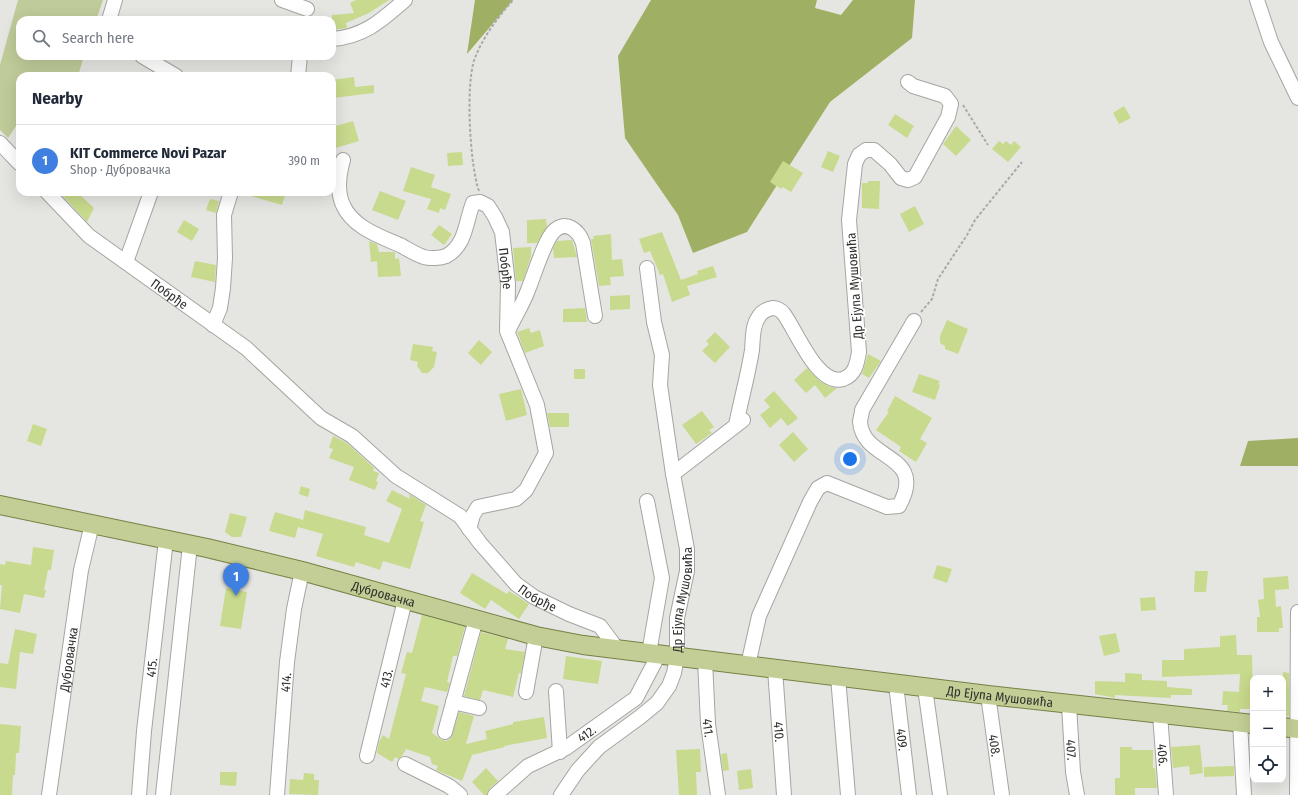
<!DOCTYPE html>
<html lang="en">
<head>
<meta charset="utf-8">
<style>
  :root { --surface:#fff; --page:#f6f6f7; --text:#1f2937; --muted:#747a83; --line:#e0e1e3; --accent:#1a73e8 }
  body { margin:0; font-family:"Fira Sans Condensed",sans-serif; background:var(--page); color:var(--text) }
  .controls { position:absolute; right:12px; bottom:12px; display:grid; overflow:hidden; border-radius:8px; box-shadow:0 4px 16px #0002 }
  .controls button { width:36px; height:36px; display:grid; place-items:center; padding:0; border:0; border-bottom:1px solid var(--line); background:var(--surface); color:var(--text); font:20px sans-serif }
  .you { position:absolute; left:850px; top:459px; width:14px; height:14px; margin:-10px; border:3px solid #fff; border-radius:50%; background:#1a73e8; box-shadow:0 0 0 6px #1a73e833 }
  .badge { display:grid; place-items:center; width:26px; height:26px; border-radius:50%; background:var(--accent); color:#fff; font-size:13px; font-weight:700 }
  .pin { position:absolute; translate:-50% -33px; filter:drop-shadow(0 1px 2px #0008) }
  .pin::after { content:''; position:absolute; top:21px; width:14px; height:12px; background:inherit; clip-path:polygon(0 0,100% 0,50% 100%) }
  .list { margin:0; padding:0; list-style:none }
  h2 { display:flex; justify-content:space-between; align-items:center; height:52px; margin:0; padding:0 16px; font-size:17px }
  h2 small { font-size:13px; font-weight:400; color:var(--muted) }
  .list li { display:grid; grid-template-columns:26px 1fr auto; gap:12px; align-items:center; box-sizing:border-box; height:72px; padding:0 16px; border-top:1px solid var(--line) }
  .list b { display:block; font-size:15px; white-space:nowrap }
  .list p { margin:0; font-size:13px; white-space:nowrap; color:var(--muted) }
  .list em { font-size:13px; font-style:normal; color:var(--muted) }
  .icon { flex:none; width:22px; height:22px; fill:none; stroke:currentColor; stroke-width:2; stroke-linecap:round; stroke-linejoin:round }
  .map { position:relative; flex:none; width:1298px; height:795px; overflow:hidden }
  .search { position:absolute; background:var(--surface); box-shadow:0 4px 16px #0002; left:16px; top:16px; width:320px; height:44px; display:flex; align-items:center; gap:10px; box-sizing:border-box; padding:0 14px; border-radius:12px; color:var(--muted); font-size:15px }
  .panel { position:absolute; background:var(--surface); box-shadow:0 4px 16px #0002; left:16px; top:72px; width:320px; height:124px; border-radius:12px }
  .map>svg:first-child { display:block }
  .green { fill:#bfcb99 }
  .forest { fill:#9fb064 }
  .building { fill:#c8da8d }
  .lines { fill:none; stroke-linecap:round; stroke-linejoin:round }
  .minor-casing { stroke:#a4a6a1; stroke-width:16 }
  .major-casing { stroke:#758143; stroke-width:20 }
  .path { stroke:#a9aaa6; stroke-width:2; stroke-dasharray:3 2; stroke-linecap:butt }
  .minor { stroke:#fff; stroke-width:14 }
  .major { stroke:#c2ce95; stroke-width:18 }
  .labels { text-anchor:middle; stroke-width:3.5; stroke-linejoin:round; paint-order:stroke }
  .street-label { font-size:13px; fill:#30302e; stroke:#fff }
</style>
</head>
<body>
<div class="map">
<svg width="1298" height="795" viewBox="0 0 1298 795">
  <rect width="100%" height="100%" fill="#e5e6e2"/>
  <!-- green -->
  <path class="green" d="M 18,0 L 103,0 L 96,20 L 20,20 L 20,56 L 84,56 L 78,76 L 20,76 L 20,120 L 8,138 L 0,130 L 0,65 Z"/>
  <!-- forest -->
  <path class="forest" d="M 475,0 L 513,0 L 467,54 Z
    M 651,0 L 817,0 L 815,8 L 841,15 L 853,0 L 915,0 L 912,38 L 830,102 L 747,232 L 693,253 L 678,215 L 625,138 L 618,56 Z
    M 1298,438 L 1298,466 L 1240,466 L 1248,441 Z"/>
  <!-- building -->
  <path class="building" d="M 356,0 L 389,0 L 369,13 L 346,23 L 347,28 L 332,30 L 332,15 L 354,13 L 350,3 Z
    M 354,77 L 355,87 L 374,85 L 374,93 L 333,98 L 332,80 Z
    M 1124,106 L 1131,118 L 1119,124 L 1113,113 Z
    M 895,114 L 914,126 L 907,138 L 888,125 Z
    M 353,121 L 359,141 L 332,149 L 332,127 Z
    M 956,126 L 971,140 L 956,156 L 943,144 Z
    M 999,141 L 1003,144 L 1006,141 L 1011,145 L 1014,141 L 1021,147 L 1008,162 L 992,149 Z
    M 828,151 L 840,156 L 833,172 L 821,167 Z
    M 462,152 L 463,165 L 448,166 L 447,153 Z
    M 783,161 L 803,173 L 791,192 L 783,187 L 781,189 L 770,182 Z
    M 411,167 L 435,175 L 431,187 L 451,194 L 445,210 L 440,208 L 439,213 L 427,209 L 431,199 L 403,191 Z
    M 868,181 L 880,181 L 879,209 L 862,208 L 862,183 L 868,183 Z
    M 380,191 L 406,201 L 398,220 L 372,210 Z
    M 59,192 L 77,192 L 94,208 L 87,222 Z
    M 247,192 L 286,192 L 282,205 L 247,195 Z
    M 210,199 L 219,201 L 216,213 L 206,210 Z
    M 915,206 L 924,224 L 909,232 L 900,214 Z
    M 546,219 L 547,227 L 537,243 L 527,243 L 527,220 Z
    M 184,220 L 199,229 L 192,241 L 177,232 Z
    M 439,225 L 452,234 L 444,245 L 431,235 Z
    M 662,232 L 681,280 L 698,274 L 697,271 L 713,266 L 717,277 L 687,286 L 690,295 L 672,302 L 663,274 L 660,275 L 650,251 L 644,253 L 639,239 Z
    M 611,234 L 612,260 L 622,259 L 624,276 L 610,277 L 611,285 L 599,286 L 591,239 L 594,239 L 593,236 Z
    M 572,240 L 577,257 L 554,258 L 553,248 L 557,241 Z
    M 369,241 L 377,244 L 379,252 L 395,252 L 395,259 L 399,258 L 401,276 L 378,277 L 377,261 L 371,262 Z
    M 531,247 L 531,256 L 523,281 L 516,281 L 513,248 Z
    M 195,261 L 216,265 L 215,282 L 191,277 Z
    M 630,295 L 630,309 L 610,310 L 610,296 Z
    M 585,308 L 587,322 L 563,322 L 563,309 Z
    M 947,320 L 968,329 L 958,354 L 945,349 L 945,346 L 940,343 L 940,336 Z
    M 529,328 L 531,333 L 540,330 L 544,346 L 525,353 L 517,332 Z
    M 715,332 L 730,347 L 715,363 L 702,351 L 709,344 L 706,341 Z
    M 479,340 L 492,352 L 481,365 L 468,353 Z
    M 413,344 L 433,347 L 432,351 L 437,352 L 434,367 L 428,373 L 422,373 L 417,366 L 418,362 L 410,360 Z
    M 868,354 L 881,361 L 869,378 L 862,374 Z
    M 807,368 L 820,381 L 830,387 L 837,388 L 825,398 L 815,385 L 806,393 L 794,380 Z
    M 574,369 L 585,369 L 585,379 L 574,379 Z
    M 919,374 L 940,381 L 938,384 L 940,385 L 935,400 L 912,392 Z
    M 521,389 L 527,415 L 506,421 L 499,394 Z
    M 774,391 L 798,418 L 788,426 L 781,418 L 770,428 L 760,415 L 770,407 L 764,400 Z
    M 895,396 L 932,418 L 920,439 L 927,443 L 916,462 L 899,451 L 901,447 L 876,430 L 889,412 L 887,411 Z
    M 702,411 L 714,427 L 709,430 L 712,433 L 696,444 L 682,425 Z
    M 547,413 L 569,413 L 569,427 L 550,427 Z
    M 33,424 L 47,429 L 41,446 L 27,441 Z
    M 793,432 L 808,449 L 794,462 L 779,445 Z
    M 333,436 L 347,443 L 374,468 L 373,471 L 379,473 L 376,481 L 378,482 L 375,490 L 349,480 L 354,467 L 329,458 L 333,449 L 329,448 Z
    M 301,486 L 310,489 L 308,497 L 299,494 Z
    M 392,490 L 410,499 L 409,494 L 426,505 L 420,521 L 424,522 L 410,569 L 383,561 L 380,570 L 356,562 L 354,567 L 316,556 L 323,534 L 298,527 L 295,538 L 269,531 L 275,512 L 303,520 L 305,510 L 366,527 L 364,535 L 389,543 L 402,509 L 386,501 Z
    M 230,513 L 247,517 L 241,537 L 232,537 L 225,532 Z
    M 33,547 L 54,550 L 51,570 L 48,570 L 44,590 L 46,590 L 44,598 L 24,594 L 20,613 L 0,609 L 2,585 L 0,585 L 0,564 L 5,565 L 6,561 L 31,565 Z
    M 937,565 L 952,569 L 947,583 L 933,578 Z
    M 1195,571 L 1208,571 L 1206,592 L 1194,592 Z
    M 472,573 L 507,594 L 509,591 L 529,604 L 519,619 L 491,600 L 485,609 L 460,593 Z
    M 1288,576 L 1289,589 L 1275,590 L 1276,607 L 1281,606 L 1283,628 L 1279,628 L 1279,632 L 1257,632 L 1257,617 L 1260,617 L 1258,600 L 1264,599 L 1263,578 Z
    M 226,588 L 247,592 L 241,629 L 220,626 Z
    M 1155,597 L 1156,610 L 1141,611 L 1140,598 Z
    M 422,615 L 465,627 L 457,656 L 453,656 L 447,682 L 450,683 L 447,692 L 425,687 L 421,701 L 439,706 L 432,733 L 442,740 L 447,741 L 451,738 L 459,712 L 474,716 L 466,744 L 487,739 L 485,731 L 513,724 L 513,722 L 544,717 L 547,738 L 504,746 L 505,747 L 472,755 L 462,781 L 436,770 L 438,766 L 432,764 L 430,757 L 406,749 L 402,756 L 399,759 L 395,757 L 392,762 L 377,753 L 379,742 L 383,735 L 389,739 L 406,674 L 401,673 L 407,652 L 412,653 Z
    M 15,629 L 37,634 L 33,654 L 20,652 L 16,689 L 0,687 L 0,663 L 8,664 Z
    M 481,632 L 508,639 L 505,649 L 525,652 L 521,673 L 519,673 L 513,697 L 483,690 L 480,700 L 464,696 Z
    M 1116,633 L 1120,652 L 1104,656 L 1099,636 Z
    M 1236,635 L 1237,655 L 1252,655 L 1253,709 L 1240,709 L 1240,712 L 1227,711 L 1228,705 L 1222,705 L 1223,691 L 1239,692 L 1240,674 L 1162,677 L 1162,660 L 1184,660 L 1184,649 L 1220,647 L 1220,636 Z
    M 566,656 L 602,661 L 598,684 L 563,679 Z
    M 1283,672 L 1289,673 L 1289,716 L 1283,716 Z
    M 1125,673 L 1142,674 L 1142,680 L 1167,681 L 1167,687 L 1192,689 L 1192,695 L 1171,695 L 1171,698 L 1115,695 L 1115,698 L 1095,694 L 1095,681 L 1125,682 Z
    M 0,724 L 21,726 L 19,753 L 16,753 L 15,775 L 13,775 L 12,795 L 0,795 Z
    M 1200,745 L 1203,773 L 1190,775 L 1189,766 L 1173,768 L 1171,747 Z
    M 1120,747 L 1132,747 L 1132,750 L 1153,750 L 1153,768 L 1155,768 L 1157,788 L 1135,788 L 1135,795 L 1115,795 L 1115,778 L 1120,778 Z
    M 700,749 L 701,772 L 696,772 L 697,795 L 679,795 L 676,750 Z
    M 727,753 L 729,770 L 723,771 L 721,754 Z
    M 1234,766 L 1234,776 L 1204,777 L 1204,767 Z
    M 486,768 L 498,781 L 489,789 L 487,795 L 484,795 L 472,782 Z
    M 751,769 L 753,788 L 739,790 L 737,771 Z
    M 220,772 L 237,772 L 236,786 L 220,785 Z
    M 304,773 L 314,774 L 314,780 L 319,780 L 318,795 L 289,794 L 290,779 L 303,780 Z"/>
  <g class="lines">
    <!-- minor casing -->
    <g class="minor-casing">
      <g id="minor">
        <path d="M 282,0 L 307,9"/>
        <path d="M 1257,0 L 1271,42 L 1298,98"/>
        <path d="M 109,20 L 115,0"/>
        <path d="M 332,39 C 364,37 382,20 405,0"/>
        <path d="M 142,56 L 176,76"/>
        <path d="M 298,76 L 300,56"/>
        <path d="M 0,143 L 20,164"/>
        <path id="s1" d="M 343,160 C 339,174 337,192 343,205 C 353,228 382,237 402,246 C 409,250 417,255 424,257 C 430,259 441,258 446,256 C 466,246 466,220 473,203 L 480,202 L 488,206 L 495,217 L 502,232 L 508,284 L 507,331 L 537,405 L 546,453 L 526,490 L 516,499 L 478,507 L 473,515 L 469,529"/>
        <path id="s2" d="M 47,192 L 89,236 L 246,348 L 321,418 L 352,436 L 396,476 L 460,516 L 480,543 L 516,584 L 534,597 L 569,614 L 600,626 L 618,650"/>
        <path d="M 126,262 L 151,192"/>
        <path d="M 213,325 L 220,308 L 223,288 L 225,258 L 224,215 L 231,192"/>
        <path d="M 509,329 C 515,316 523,304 528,290 C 534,276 544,241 554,231 C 566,219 579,231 583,243 L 595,316"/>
        <path d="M 736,425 C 741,400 748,375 752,350 C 753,340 752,327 758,318 C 761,312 766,309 773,308 C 776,308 781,310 783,313 C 795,327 817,387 843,379 C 855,375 857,364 859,352 L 849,220 L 855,164 L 859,155 L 866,150 L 874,150 L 890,164 L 901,178 L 908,180 L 915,177 L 948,117 L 951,104 L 945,96 L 913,86 L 908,82"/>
        <path d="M 673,474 L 743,420"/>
        <path d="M 647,501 L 662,578 L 649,653"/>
        <path id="s3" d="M 705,660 L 708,724 L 718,795"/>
        <path d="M 748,665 L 759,616 L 810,502 L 818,488 L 827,483 L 887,507 L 899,506 C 928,453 863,462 860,422 C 860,419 862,414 862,410 L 914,321"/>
        <path id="s4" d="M 775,669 L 784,795"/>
        <path d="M 838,677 L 848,795"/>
        <path id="s5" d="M 896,684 L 909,795"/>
        <path d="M 925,688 L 940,795"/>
        <path d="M 556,691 L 560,752"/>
        <path d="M 526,692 L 536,636"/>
        <path id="s6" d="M 988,695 L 1002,795"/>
        <path d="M 453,702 L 479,708"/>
        <path id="s7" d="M 1069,705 L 1073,772 L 1077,795"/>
        <path id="s8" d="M 1160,714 L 1166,795"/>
        <path d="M 1240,722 L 1244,795"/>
        <path d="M 445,732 L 476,619"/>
        <path id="s9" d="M 367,756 L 405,600"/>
        <path d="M 405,764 L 449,786 L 460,795"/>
        <path id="s10" d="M 49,795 L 81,570 L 92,524"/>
        <path id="s11" d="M 139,795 L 144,731 L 166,540"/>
        <path d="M 163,795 L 190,545"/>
        <path id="s12" d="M 277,795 L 287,662 L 294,609 L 302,571"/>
        <path id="s13" d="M 495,795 L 528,766 L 566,748 L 636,698 L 659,654"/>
        <path id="s14" d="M 561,795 L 578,770 L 599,747 L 640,717 L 657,703 L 669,686 L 674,673 L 677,657 L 677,618 L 687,571 L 687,549 L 673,474 L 660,385 L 662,355 L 654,322 L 647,268"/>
        <path d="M 1297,795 L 1298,612"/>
      </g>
    </g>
    <!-- major casing -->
    <g class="major-casing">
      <g id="major">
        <path id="s15" d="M 0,505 L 207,548 L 302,571 L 536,636 L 583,645 L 988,695 L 1253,724"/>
        <path d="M 1283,727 L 1298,729"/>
      </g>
    </g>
    <!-- path -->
    <path class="path" d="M 963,105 L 988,145
      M 479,191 C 470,167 465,82 475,58 C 483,37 498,17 513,0
      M 921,312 L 932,299 L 938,279 L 967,235 L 975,220 L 1022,162"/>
    <!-- minor -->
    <use href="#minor" class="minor"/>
    <!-- major -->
    <use href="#major" class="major"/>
  </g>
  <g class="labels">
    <!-- street labels -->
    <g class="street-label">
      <text dy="5" stroke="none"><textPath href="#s1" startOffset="310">Побрђе</textPath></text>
      <text transform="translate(854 286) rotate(-94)" y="5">Др Ејупа Мушовића</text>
      <text dy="5" stroke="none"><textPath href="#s2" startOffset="160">Побрђе</textPath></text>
      <text dy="5" stroke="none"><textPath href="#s15" startOffset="394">Дубровачка</textPath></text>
      <text dy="5" stroke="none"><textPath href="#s2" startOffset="641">Побрђе</textPath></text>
      <text dy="5" stroke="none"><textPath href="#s14" startOffset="243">Др Ејупа Мушовића</textPath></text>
      <text dy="5" stroke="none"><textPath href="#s10" startOffset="137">Дубровачка</textPath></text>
      <text dy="5" stroke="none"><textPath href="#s11" startOffset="128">415.</textPath></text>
      <text dy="5" stroke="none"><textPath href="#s9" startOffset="80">413.</textPath></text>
      <text dy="5" stroke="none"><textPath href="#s12" startOffset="113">414.</textPath></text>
      <text dy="5" stroke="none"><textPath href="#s15" startOffset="1020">Др Ејупа Мушовића</textPath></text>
      <text dy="5" stroke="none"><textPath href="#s3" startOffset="68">411.</textPath></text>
      <text dy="5" stroke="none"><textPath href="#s4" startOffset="63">410.</textPath></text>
      <text dy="5" stroke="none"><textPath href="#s13" startOffset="111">412.</textPath></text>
      <text dy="5" stroke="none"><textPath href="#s5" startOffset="56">409.</textPath></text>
      <text dy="5" stroke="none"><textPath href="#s6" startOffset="51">408.</textPath></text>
      <text dy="5" stroke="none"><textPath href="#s7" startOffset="45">407.</textPath></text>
      <text dy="5" stroke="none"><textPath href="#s8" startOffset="41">406.</textPath></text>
    </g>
  </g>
</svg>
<div class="controls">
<button>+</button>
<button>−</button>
<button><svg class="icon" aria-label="locate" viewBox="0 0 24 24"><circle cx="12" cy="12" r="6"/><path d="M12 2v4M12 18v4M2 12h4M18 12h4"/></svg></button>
</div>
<div class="you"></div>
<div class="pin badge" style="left:236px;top:596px;background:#3f7fe0">1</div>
<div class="search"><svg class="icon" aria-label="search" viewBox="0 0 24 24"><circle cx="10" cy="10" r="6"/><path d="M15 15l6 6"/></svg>Search here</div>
<section class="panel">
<h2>Nearby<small></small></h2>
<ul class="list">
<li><span class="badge" style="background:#3f7fe0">1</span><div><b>KIT Commerce Novi Pazar</b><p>Shop · Дубровачка</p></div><em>390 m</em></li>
</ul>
</section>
</div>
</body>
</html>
